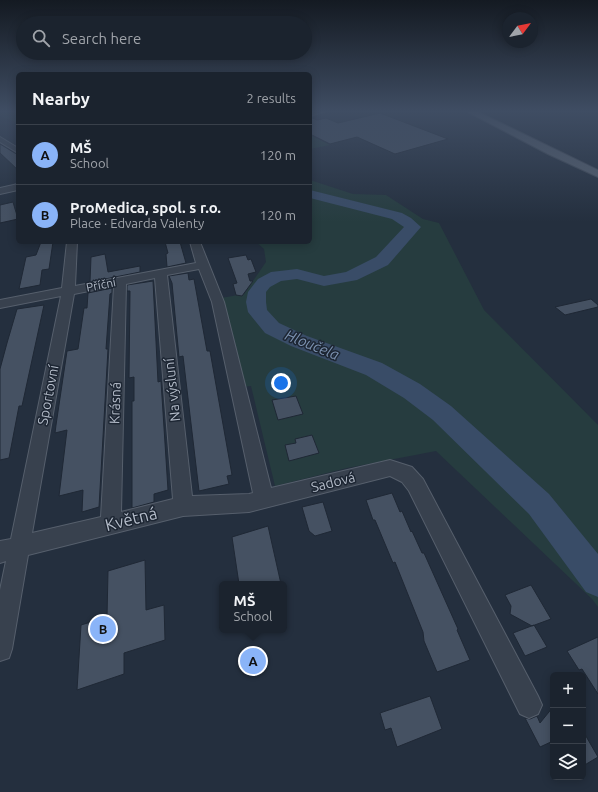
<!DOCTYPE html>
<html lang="en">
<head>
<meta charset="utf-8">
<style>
  :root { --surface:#1b232e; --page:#242b36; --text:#f1f3f6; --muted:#a0a4aa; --line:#39404a; --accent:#8ab4f8 }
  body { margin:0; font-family:Ubuntu,sans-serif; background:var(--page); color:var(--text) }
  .controls { position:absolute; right:12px; bottom:12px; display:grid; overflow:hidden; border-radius:6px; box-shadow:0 2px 10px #0003 }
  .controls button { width:36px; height:36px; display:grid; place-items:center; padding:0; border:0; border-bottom:1px solid var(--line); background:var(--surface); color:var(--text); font:20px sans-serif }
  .compass { position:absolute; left:502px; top:12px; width:36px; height:36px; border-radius:50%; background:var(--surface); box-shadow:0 2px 10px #0003; rotate:58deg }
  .you { position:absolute; left:281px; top:383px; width:14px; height:14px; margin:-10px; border:3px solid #fff; border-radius:50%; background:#1a73e8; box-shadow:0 0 0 6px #1a73e833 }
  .badge { display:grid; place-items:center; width:26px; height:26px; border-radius:50%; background:var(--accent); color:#111; font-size:13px; font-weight:700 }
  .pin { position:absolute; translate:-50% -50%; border:2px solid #fff; box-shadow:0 1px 4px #0006 }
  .popup { position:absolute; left:219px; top:581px; width:68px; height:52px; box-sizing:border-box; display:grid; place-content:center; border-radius:6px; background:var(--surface); filter:drop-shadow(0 1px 3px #0005); font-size:13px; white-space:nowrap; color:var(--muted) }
  .popup b { font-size:15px; color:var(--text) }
  .popup::after { content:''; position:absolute; left:50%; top:100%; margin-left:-8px; border:8px solid transparent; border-top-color:var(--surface) }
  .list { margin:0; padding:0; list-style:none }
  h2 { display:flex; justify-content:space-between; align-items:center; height:52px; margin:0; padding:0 16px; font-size:17px }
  h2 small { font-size:13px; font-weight:400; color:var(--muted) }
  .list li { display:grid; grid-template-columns:26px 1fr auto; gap:12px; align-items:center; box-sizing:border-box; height:60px; padding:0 16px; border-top:1px solid var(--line) }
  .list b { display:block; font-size:15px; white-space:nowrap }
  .list p { margin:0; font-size:13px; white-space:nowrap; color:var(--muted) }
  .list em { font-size:13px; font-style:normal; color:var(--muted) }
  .icon { flex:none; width:22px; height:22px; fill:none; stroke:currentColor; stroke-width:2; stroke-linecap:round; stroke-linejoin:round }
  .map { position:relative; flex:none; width:598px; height:792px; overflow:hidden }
  .search { position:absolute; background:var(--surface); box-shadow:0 2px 10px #0003; left:16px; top:16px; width:296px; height:44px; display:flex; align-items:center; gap:10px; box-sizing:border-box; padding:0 14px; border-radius:22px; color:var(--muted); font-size:15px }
  .panel { position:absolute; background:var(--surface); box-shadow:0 2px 10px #0003; left:16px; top:72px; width:296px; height:172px; border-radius:6px }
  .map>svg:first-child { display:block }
  .green { fill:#263c3f }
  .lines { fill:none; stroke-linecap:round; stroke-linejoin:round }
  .river { fill:#394c67; fill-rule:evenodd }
  .building { fill:#455162; stroke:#1f2835 }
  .minor-casing { stroke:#565f6c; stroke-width:2 }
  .major-casing { stroke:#414a57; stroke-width:2 }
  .minor { fill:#38414e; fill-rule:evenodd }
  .major { fill:#56606e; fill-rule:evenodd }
  .labels { text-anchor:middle; stroke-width:3; stroke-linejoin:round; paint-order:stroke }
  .far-street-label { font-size:12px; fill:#b4bcc9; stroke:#1d2633 }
  .street-label { font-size:14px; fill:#b4bcc9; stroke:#1d2633 }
  .water-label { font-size:15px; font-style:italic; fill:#7c92b1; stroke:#1d2633 }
  .near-street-label { font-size:17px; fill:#b4bcc9; stroke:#1d2633 }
</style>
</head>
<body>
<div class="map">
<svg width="598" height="792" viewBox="0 0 598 792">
  <rect width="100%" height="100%" fill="#242f3e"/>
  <!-- green -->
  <path class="green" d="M 0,111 L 18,111 L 18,123 L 0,116 Z
    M 310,135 L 330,145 L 310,149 Z
    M 310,180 L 353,194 L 386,195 L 423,219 L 439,223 L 484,310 L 598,425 L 598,607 L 592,599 L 436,451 L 347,468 L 275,486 L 251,386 L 242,387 L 221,298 L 244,294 L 266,262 L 264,249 L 256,242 L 310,242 Z"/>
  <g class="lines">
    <!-- river -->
    <path class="river" d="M 310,190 L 402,213 L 411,218 L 421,227 L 388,265 L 357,280 L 324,286 L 297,279 L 281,281 L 270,287 L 266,292 L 266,302 L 267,310 L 279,323 L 307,336 L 382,363 L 420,384 L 451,406 L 549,494 L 598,554 L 598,597 L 586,592 L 529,514 L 433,420 L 404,398 L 366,375 L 291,346 L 265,333 L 248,312 L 246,302 L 248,292 L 258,279 L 271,272 L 297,269 L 324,276 L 346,272 L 376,257 L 404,227 L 392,219 L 310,198 Z"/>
  </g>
  <!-- building -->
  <path class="building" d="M 380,113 L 448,139 L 395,154 L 357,137 L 330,144 L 310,134 L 310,117 L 317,120 L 326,118 L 338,123 Z
    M 0,144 L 18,155 L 18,170 L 0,153 Z
    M 13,202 L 18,219 L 0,223 L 0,205 Z
    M 41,242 L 53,242 L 49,269 L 42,270 L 40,285 L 19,289 L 26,257 L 36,255 Z
    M 165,242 L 180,242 L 186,263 L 167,267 L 166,254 L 168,253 Z
    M 105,254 L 108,272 L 140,266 L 140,272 L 90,282 L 91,257 Z
    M 246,255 L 248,260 L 251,259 L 256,272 L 248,274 L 250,281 L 253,281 L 242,296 L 236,295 L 233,284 L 237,283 L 228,258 Z
    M 188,273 L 189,280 L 194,279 L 207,351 L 210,351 L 232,475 L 227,476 L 229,484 L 199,491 L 183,356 L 179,357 L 172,283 L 169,276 Z
    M 153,281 L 158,382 L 161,381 L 168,490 L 154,494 L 154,502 L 132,508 L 132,401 L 134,401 L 134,377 L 129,378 L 130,291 L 127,291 L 127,285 Z
    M 112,288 L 112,293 L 110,294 L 106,349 L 108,349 L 99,507 L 82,512 L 83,490 L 59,496 L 67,430 L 55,433 L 56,425 L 67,351 L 78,349 L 84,308 L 87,308 L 88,293 Z
    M 591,299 L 598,305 L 598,307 L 565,315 L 555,307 Z
    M 44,305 L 22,406 L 19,406 L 9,458 L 0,460 L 0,369 L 7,343 L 17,309 Z
    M 296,396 L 303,414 L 278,420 L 272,400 Z
    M 312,435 L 319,453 L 289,461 L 285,445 L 296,443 L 295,439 Z
    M 392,493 L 400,512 L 402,511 L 411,532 L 412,531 L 422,553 L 424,553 L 458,629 L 457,630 L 470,660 L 437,672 L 424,641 L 423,632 L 395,562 L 393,563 L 375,520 L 373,520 L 366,500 Z
    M 323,502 L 332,531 L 315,536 L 309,531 L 302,507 Z
    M 268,526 L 281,584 L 239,584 L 232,537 Z
    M 145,560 L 146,610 L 164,605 L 165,640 L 124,653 L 124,674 L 77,690 L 81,625 L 107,617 L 108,571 Z
    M 531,585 L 551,619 L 532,626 L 510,614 L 511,606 L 505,595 Z
    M 534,625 L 547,647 L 525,656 L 513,633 Z
    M 598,637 L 598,694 L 582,669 L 579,670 L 567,651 Z
    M 430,696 L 442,729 L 397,747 L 391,728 L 385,730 L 380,713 Z
    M 553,707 L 553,741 L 540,747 L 525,718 L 530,719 L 537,716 L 540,723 Z
    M 583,731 L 598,757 L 583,766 Z"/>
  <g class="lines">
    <!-- minor casing -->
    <g class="minor-casing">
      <path id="minor" d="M 315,111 L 326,111 L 310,116 L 310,112 Z
        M 0,137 L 18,148 L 18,153 L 0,142 Z
        M 18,184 L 18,190 L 0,194 L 0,188 Z
        M 67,242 L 77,242 L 75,286 L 196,263 L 190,242 L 200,242 L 224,302 L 271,488 L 390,460 L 412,467 L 423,479 L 538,696 L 542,705 L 538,714 L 529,718 L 520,714 L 409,491 L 402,482 L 390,476 L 249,512 L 183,516 L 28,555 L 12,649 L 9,658 L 0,661 L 0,590 L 6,561 L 0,563 L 0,541 L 11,539 L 61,296 L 0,308 L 0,300 L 62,288 ZM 199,269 L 212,302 L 253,493 L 249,494 L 192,496 L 167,275 ZM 155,278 L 173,499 L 121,512 L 126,284 ZM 114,286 L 101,517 L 32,533 L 74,294 Z"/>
    </g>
    <!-- major casing -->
    <g class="major-casing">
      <path id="major" d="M 466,111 L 476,111 L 598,170 L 598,177 L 548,154 Z"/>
    </g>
    <!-- minor -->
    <use href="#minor" class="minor"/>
    <!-- major -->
    <use href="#major" class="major"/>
  </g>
  <!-- sky -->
  <linearGradient id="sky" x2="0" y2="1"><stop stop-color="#141a22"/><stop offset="0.5" stop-color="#3f4d63"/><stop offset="1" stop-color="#3f4d63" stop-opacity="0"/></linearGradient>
  <rect width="598" height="222" fill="url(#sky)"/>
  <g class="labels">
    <!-- far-street labels -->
    <g class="far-street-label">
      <text transform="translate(101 285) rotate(-11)" y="4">Příční</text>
    </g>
    <!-- street labels -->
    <g class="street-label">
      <text transform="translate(172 390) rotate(-96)" y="5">Na výsluní</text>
      <text transform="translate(48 395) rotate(-79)" y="5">Sportovní</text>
      <text transform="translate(115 403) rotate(-88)" y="5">Krásná</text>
      <text transform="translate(333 482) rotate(-14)" y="5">Sadová</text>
    </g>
    <!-- water labels -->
    <g class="water-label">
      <text transform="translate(312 345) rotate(22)" y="5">Hloučela</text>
    </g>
    <!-- near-street labels -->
    <g class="near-street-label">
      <text transform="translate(131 519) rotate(-14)" y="6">Květná</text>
    </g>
  </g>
</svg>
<div class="controls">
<button>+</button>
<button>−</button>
<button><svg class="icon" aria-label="layers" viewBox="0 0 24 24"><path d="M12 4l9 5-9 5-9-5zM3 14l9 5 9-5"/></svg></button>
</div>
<svg class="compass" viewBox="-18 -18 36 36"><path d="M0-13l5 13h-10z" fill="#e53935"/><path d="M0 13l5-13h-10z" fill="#a0a4aa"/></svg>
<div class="you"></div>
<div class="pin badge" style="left:253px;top:661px">A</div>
<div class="popup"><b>MŠ</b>School</div>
<div class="pin badge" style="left:103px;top:629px">B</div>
<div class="search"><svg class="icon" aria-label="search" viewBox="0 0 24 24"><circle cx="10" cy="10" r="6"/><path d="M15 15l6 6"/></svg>Search here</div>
<section class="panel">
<h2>Nearby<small>2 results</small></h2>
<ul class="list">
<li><span class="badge">A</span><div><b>MŠ</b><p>School</p></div><em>120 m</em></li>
<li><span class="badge">B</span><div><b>ProMedica, spol. s r.o.</b><p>Place · Edvarda Valenty</p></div><em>120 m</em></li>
</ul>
</section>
</div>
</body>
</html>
